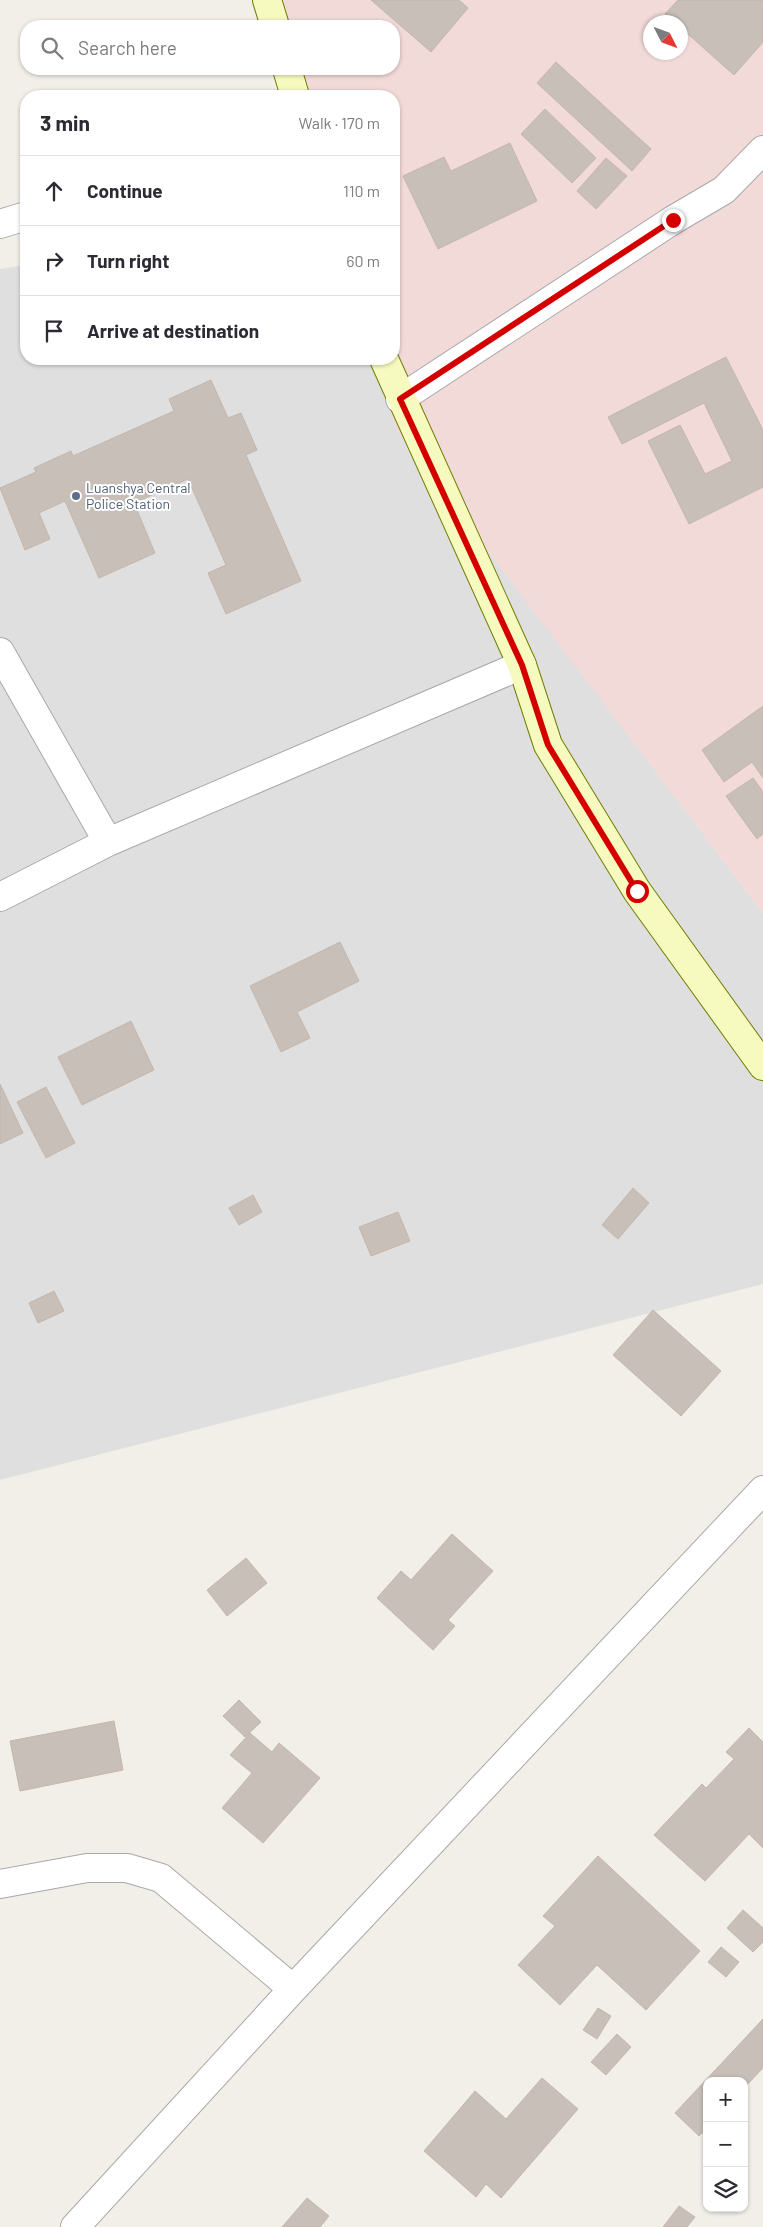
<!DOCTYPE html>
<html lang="en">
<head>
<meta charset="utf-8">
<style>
  :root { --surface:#fff; --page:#f7f7f7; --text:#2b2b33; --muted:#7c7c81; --line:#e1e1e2 }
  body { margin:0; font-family:Barlow,sans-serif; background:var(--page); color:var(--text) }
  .controls { position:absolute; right:15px; bottom:15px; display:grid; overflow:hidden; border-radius:10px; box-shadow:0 1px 4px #0004 }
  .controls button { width:45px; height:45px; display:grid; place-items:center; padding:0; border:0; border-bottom:1px solid var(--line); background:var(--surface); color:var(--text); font:25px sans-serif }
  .compass { position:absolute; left:643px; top:15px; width:45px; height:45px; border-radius:50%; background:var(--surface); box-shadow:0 1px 4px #0004; rotate:132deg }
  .stop { position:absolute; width:15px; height:15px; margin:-11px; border:4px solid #d40000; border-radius:50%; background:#fff }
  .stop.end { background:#d40000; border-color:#fff; box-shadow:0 1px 5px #0008 }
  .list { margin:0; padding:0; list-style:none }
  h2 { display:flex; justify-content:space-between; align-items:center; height:65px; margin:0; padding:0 20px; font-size:21px }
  h2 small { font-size:16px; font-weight:400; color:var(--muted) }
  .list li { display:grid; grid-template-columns:32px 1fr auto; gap:15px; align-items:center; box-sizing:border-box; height:70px; padding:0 20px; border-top:1px solid var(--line) }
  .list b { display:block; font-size:19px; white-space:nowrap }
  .list em { font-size:16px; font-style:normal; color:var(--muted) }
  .icon { flex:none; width:28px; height:28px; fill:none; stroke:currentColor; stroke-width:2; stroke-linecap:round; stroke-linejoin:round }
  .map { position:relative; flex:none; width:763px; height:2227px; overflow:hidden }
  .search { position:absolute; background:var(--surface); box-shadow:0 1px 4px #0004; left:20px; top:20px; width:380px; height:55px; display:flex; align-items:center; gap:12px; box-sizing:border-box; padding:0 18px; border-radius:20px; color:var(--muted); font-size:19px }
  .panel { position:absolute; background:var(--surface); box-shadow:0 1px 4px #0004; left:20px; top:90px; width:380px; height:275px; border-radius:20px }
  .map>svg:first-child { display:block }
  .residential { fill:#e0dfdf }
  .commercial { fill:#f2dad9; fill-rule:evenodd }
  .building { fill:#c7bfb8; stroke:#c4b6ab }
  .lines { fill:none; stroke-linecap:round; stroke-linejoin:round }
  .minor-casing { stroke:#a9a9a9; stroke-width:30 }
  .secondary-casing { stroke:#707d05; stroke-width:30 }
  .minor { stroke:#fff; stroke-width:28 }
  .secondary { stroke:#f7fabf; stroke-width:28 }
  .route { stroke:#d40000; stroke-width:6 }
  .service-dot { fill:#5c6f8a; stroke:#fff; stroke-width:2 }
  .labels { text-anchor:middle; stroke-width:4; stroke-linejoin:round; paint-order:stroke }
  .service-label { font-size:14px; fill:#4e5e75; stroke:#fff; text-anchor:start }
</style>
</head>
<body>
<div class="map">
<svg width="763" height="2227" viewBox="0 0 763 2227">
  <rect width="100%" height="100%" fill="#f2efe9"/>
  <!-- residential -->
  <path class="residential" d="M 26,265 L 26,359 L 377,359 L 397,430 L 763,913 L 763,1284 L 0,1480 L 0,269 Z"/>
  <!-- commercial -->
  <path class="commercial" d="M 276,0 L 763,0 L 763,913 L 396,430 L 377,359 L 394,359 L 394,96 L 303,96 L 295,69 L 394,69 L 394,26 L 283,26 ZM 650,22 L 680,22 L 680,52 L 650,52 Z"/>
  <!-- building -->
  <path class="building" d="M 371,0 L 459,0 L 468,8 L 431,52 Z
    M 678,0 L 763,0 L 763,42 L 734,75 L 680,27 L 680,22 L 675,22 L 665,14 Z
    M 556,62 L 651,149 L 632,171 L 537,83 Z
    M 545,109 L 596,158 L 572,183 L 521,134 Z
    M 510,143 L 537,201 L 438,249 L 403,176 L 444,157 L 451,171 Z
    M 606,158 L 627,176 L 596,209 L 577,191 Z
    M 726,357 L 763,430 L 763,487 L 689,524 L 648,441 L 680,425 L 705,474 L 732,461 L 704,403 L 622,444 L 608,417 Z
    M 211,380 L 228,418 L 241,413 L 257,450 L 246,455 L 301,581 L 226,614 L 208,573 L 226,565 L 188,479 L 134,503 L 155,553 L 99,578 L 65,501 L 39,513 L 50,539 L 25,550 L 0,488 L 36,472 L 34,468 L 71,451 L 73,456 L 174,411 L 169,399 Z
    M 763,706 L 763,778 L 752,762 L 724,782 L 702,750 Z
    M 753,778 L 763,792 L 763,834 L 757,839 L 726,796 Z
    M 340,942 L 359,981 L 297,1012 L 310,1038 L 281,1052 L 250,986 Z
    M 131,1021 L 154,1070 L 82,1105 L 58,1057 Z
    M 0,1084 L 23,1133 L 0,1144 Z
    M 46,1087 L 75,1143 L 46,1158 L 17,1102 Z
    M 633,1188 L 649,1203 L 618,1239 L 602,1225 Z
    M 253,1195 L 262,1212 L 239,1225 L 229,1208 Z
    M 398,1212 L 410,1241 L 371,1256 L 359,1227 Z
    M 54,1291 L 64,1311 L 38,1323 L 29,1303 Z
    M 653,1310 L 721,1371 L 681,1416 L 613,1355 Z
    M 452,1534 L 493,1571 L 448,1620 L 455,1626 L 433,1650 L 377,1598 L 401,1571 L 411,1580 Z
    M 246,1558 L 267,1583 L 227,1616 L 207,1590 Z
    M 239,1700 L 261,1722 L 245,1737 L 223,1716 Z
    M 114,1721 L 123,1770 L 20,1791 L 10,1741 Z
    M 749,1728 L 763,1742 L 763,1848 L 749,1834 L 705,1881 L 654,1835 L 702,1784 L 706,1788 L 734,1759 L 726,1752 Z
    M 250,1733 L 272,1752 L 279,1743 L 320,1778 L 263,1843 L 222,1808 L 252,1773 L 230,1755 Z
    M 598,1856 L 700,1951 L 646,2010 L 597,1965 L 560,2005 L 518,1965 L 555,1926 L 543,1916 Z
    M 743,1910 L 763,1928 L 763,1942 L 753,1952 L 727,1928 Z
    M 721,1947 L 739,1962 L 726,1977 L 708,1962 Z
    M 598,2008 L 611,2016 L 597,2039 L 583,2030 Z
    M 763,2019 L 763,2068 L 744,2088 L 744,2081 L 707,2081 L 707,2128 L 699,2136 L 675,2113 Z
    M 617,2034 L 631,2047 L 606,2075 L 591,2062 Z
    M 542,2078 L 578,2109 L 501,2198 L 486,2184 L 476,2197 L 424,2151 L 475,2091 L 506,2119 Z
    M 307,2198 L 329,2216 L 320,2227 L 282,2227 Z
    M 679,2206 L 695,2217 L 687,2227 L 663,2227 Z"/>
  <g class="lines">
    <!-- minor casing -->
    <g class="minor-casing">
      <path id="minor" d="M 0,224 L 26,216
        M 400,399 L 673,220 L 724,190 L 763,150
        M 0,652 L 108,842
        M 0,897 L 108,842 L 522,665
        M 0,1884 L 87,1868 L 127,1868 L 161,1878 L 293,1989
        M 75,2227 L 293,1989 L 763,1490"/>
    </g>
    <!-- secondary casing -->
    <g class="secondary-casing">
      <path id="secondary" d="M 267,0 L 275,26
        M 287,69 L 295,96
        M 384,359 L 522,665 L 548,745 L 637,891 L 763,1066"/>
    </g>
    <!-- minor -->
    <use href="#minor" class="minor"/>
    <!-- secondary -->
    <use href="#secondary" class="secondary"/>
  </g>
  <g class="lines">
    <!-- route -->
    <path class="route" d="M 637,891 L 548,745 L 522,665 L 400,399 L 673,220"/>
  </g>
  <!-- markers -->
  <circle class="service-dot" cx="76" cy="496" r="5"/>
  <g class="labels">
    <!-- service labels -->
    <g class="service-label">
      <text x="86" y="493">Luanshya Central<tspan x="86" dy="16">Police Station</tspan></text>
    </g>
  </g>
</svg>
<div class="controls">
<button>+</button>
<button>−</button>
<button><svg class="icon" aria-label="layers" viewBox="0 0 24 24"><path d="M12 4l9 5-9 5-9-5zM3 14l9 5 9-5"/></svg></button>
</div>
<svg class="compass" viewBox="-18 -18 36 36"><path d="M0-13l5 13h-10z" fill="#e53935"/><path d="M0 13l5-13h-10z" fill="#7c7c81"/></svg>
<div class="stop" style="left:637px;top:891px"></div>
<div class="stop end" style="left:673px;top:220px"></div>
<div class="search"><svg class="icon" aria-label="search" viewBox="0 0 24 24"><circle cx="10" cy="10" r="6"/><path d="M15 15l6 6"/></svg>Search here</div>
<section class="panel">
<h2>3 min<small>Walk · 170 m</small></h2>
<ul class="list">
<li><svg class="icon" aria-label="ahead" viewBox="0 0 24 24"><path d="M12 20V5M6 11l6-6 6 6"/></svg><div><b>Continue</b></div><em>110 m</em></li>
<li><svg class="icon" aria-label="right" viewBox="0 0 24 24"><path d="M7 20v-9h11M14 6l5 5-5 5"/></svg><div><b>Turn right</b></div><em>60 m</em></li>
<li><svg class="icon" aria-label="arrive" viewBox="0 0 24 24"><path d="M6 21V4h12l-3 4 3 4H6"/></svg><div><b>Arrive at destination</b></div></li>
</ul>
</section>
</div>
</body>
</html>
